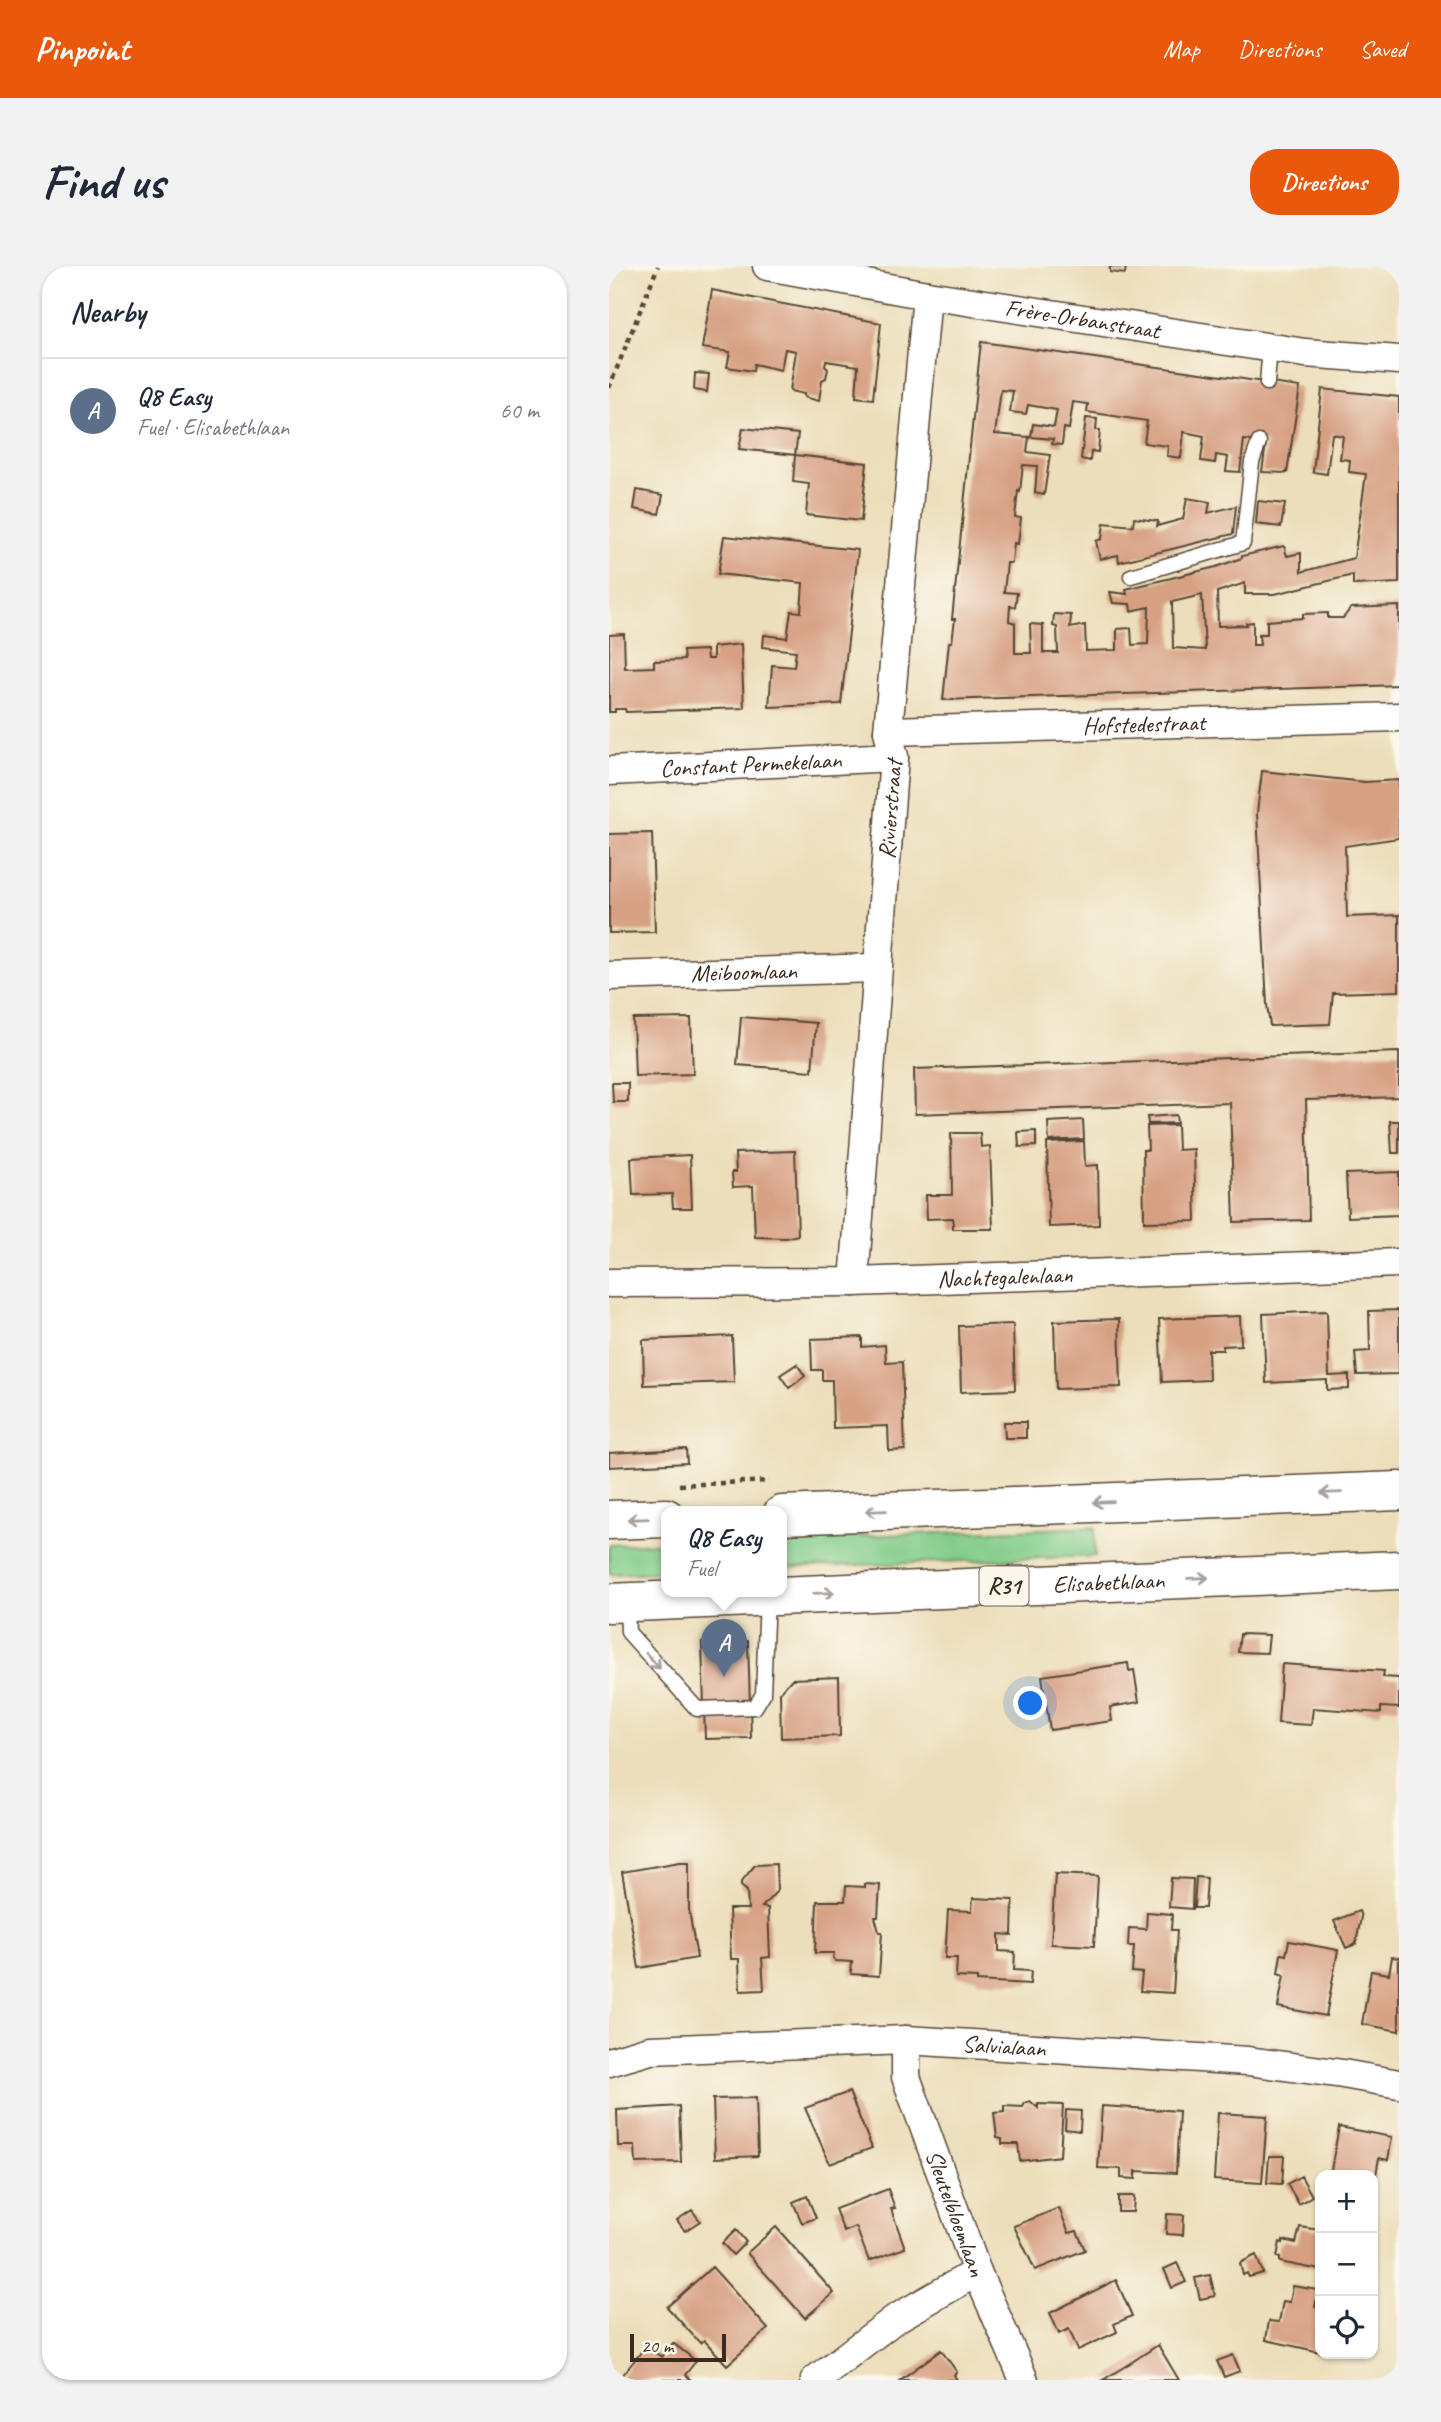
<!DOCTYPE html>
<html lang="en">
<head>
<meta charset="utf-8">
<style>
  :root { --surface:#fff; --page:#f2f2f3; --text:#1f2937; --muted:#747a83; --line:#e0e1e3; --accent:#ea580c }
  body { margin:0; font-family:Caveat,sans-serif; background:var(--page); color:var(--text) }
  .controls { position:absolute; right:21px; bottom:21px; display:grid; overflow:hidden; border-radius:14px; box-shadow:0 2px 5px #0004 }
  .controls button { width:63px; height:63px; display:grid; place-items:center; padding:0; border:0; border-bottom:2px solid var(--line); background:var(--surface); color:var(--text); font:35px sans-serif }
  .scale { position:absolute; left:21px; bottom:18px; width:96px; box-sizing:border-box; padding-left:7px; border:4px solid #3b2a1e; border-top:0; font-size:19px; line-height:24px; white-space:nowrap; color:#3b2a1e; -webkit-text-stroke:5px #fbf7ec; paint-order:stroke }
  .you { position:absolute; left:422px; top:1438px; width:24px; height:24px; margin:-18px; border:5px solid #fff; border-radius:50%; background:#1a73e8; box-shadow:0 0 0 10px #1a73e833 }
  .badge { display:grid; place-items:center; width:46px; height:46px; border-radius:50%; background:var(--accent); color:#fff; font-size:23px; font-weight:700 }
  .pin { position:absolute; translate:-50% -58px; filter:drop-shadow(0 2px 4px #0008) }
  .pin::after { content:''; position:absolute; top:37px; width:24px; height:21px; background:inherit; clip-path:polygon(0 0,100% 0,50% 100%) }
  .popup { position:absolute; left:52px; top:1240px; width:126px; height:91px; box-sizing:border-box; display:grid; place-content:center; border-radius:14px; background:var(--surface); filter:drop-shadow(0 2px 5px #0005); font-size:23px; white-space:nowrap; color:var(--muted) }
  .popup b { font-size:26px; color:var(--text) }
  .popup::after { content:''; position:absolute; left:50%; top:100%; margin-left:-14px; border:14px solid transparent; border-top-color:var(--surface) }
  .list { margin:0; padding:0; list-style:none }
  h2 { display:flex; justify-content:space-between; align-items:center; height:91px; margin:0; padding:0 28px; font-size:30px }
  h2 small { font-size:23px; font-weight:400; color:var(--muted) }
  .list li { display:grid; grid-template-columns:46px 1fr auto; gap:21px; align-items:center; box-sizing:border-box; height:105px; padding:0 28px; border-top:2px solid var(--line) }
  .list b { display:block; font-size:26px; white-space:nowrap }
  .list p { margin:0; font-size:23px; white-space:nowrap; color:var(--muted) }
  .list em { font-size:23px; font-style:normal; color:var(--muted) }
  .icon { flex:none; width:38px; height:38px; fill:none; stroke:currentColor; stroke-width:2; stroke-linecap:round; stroke-linejoin:round }
  .map { position:relative; flex:none; width:790px; height:2114px; overflow:hidden; border-radius:28px }
  header { display:flex; align-items:center; gap:42px; box-sizing:border-box; height:98px; padding:0 35px; background:var(--accent); color:#fff }
  header strong { font-size:33px }
  nav { display:flex; gap:38px; margin-inline-start:auto; font-size:24px }
  .intro { display:flex; align-items:center; justify-content:space-between; box-sizing:border-box; height:168px; padding:0 42px }
  h1 { margin:0; font-size:49px }
  .button { padding:18px 32px; border-radius:28px; background:var(--accent); color:#fff; font-size:24px; font-weight:700 }
  main { display:flex; gap:42px; padding:0 42px }
  aside { flex:1; background:var(--surface); border-radius:28px; box-shadow:0 2px 5px #0004 }
  .map>svg:first-child { display:block }
  .green { fill:#81cc89; stroke:#5e7b54; stroke-width:2 }
  .building { fill:#d7a083; fill-rule:evenodd }
  .lines { fill:none; stroke-linecap:round; stroke-linejoin:round }
  .lane-casing { stroke:#564535; stroke-width:17 }
  .street-casing { stroke:#564535; stroke-width:31 }
  .primary-casing { stroke:#564535; stroke-width:41 }
  .path { stroke:#564535; stroke-width:4.5; stroke-dasharray:5 5; stroke-linecap:butt }
  .lane { stroke:#fff; stroke-width:14 }
  .street { stroke:#fff; stroke-width:28 }
  .primary { stroke:#fff; stroke-width:38 }
  .oneway { stroke:#a79f9a }
  .labels { text-anchor:middle; stroke-width:5; stroke-linejoin:round; paint-order:stroke }
  .shield { fill:#fbf7ec; stroke:#75685c; stroke-width:2 }
  .shield-label { font-size:23px; font-weight:bold; fill:#3b2a1e }
  .street-label { font-size:24px; fill:#3b2a1e; stroke:#fbf7ec }
</style>
</head>
<body>
<header>
<strong>Pinpoint</strong>
<nav><a>Map</a><a>Directions</a><a>Saved</a></nav>
</header>
<div class="intro"><h1>Find us</h1><a class="button">Directions</a></div>
<main>
<aside>
<h2>Nearby<small></small></h2>
<ul class="list">
<li><span class="badge" style="background:#5c6f8a">A</span><div><b>Q8 Easy</b><p>Fuel · Elisabethlaan</p></div><em>60 m</em></li>
</ul>
</aside>
<div class="map">
<svg width="790" height="2114" viewBox="0 0 790 2114">
  <rect width="100%" height="100%" fill="#fbf7ec"/>
  <filter id="ink" filterUnits="userSpaceOnUse"><feTurbulence type="fractalNoise" baseFrequency=".0143" numOctaves="2"/><feDisplacementMap in="SourceGraphic" scale="14" xChannelSelector="R" yChannelSelector="G"/><feConvolveMatrix kernelMatrix="1 2 1 2 8 2 1 2 1" color-interpolation-filters="sRGB"/></filter>
  <filter id="wash" filterUnits="userSpaceOnUse"><feTurbulence type="fractalNoise" baseFrequency=".00686" numOctaves="4" result="noise"/><feDisplacementMap in="SourceGraphic" scale="28" xChannelSelector="R" yChannelSelector="G"/><feGaussianBlur stdDeviation="1.57" result="paint"/><feColorMatrix in="noise" values="0 0 0 0 0 0 0 0 0 0 0 0 0 0 0 0 0 1.4 0 .05"/><feComposite in="paint" operator="in"/></filter>
  <g filter="url(#wash)">
    <rect width="100%" height="100%" fill="#ecdeba"/>
    <!-- green -->
    <path class="green" d="M 486,1261 L 486,1290 L 173,1302 L 173,1273 Z
      M 57,1277 L 57,1306 L 0,1308 L 0,1279 Z"/>
    <g id="blocks">
      <!-- building -->
      <path class="building" d="M 501,0 L 517,0 L 516,8 L 501,6 Z
        M 103,24 L 272,57 L 264,133 L 247,131 L 249,100 L 217,95 L 216,100 L 219,103 L 217,112 L 213,114 L 210,135 L 195,131 L 195,128 L 181,125 L 187,85 L 176,83 L 172,104 L 145,98 L 144,105 L 118,101 L 121,86 L 93,82 Z
        M 372,76 L 691,121 L 678,207 L 653,206 L 657,177 L 635,174 L 631,206 L 617,205 L 619,191 L 607,189 L 606,197 L 592,195 L 595,170 L 575,166 L 572,192 L 558,190 L 559,180 L 535,177 L 538,155 L 478,146 L 479,138 L 464,136 L 460,163 L 455,162 L 453,179 L 443,178 L 444,173 L 422,171 L 424,158 L 445,161 L 448,144 L 419,139 L 417,148 L 401,146 L 404,125 L 392,124 L 386,168 L 420,171 L 418,186 L 441,189 L 435,229 L 426,227 L 428,200 L 414,199 L 411,226 L 409,225 L 406,251 L 412,252 L 409,278 L 405,277 L 403,297 L 398,297 L 395,326 L 408,327 L 406,341 L 401,340 L 400,355 L 406,357 L 406,387 L 422,387 L 421,358 L 434,359 L 434,387 L 449,387 L 448,361 L 444,360 L 445,348 L 462,349 L 461,362 L 476,359 L 477,385 L 508,384 L 508,363 L 522,362 L 523,379 L 539,378 L 540,341 L 522,345 L 521,338 L 504,337 L 501,326 L 518,328 L 517,323 L 607,301 L 633,292 L 633,290 L 675,280 L 678,290 L 692,287 L 692,306 L 745,292 L 757,208 L 740,206 L 741,194 L 731,193 L 734,170 L 723,168 L 718,208 L 704,206 L 713,123 L 790,131 L 790,317 L 744,319 L 744,309 L 666,328 L 636,328 L 636,317 L 608,326 L 609,360 L 638,359 L 637,357 L 644,356 L 644,379 L 651,379 L 650,368 L 658,368 L 658,355 L 694,352 L 694,348 L 719,347 L 719,352 L 734,352 L 742,342 L 790,340 L 790,419 L 334,434 L 340,376 L 343,376 L 346,353 L 343,353 ZM 593,329 L 596,384 L 564,382 L 563,336 Z
        M 86,107 L 100,108 L 98,126 L 85,124 Z
        M 477,152 L 488,153 L 487,164 L 491,164 L 489,186 L 482,185 L 481,195 L 472,193 Z
        M 134,162 L 189,168 L 186,189 L 258,197 L 252,255 L 197,249 L 200,218 L 184,216 L 186,189 L 130,183 Z
        M 28,224 L 54,229 L 50,248 L 25,243 Z
        M 578,232 L 601,236 L 599,247 L 627,240 L 624,268 L 510,296 L 509,289 L 491,293 L 487,275 L 493,273 L 495,257 L 524,260 L 525,252 L 549,255 L 548,260 L 574,253 Z
        M 649,235 L 676,238 L 672,261 L 647,258 Z
        M 115,270 L 249,284 L 232,438 L 160,441 L 163,399 L 185,401 L 187,385 L 154,381 L 155,369 L 178,372 L 182,345 L 192,346 L 194,317 L 109,308 Z
        M 15,368 L 16,402 L 45,401 L 45,395 L 75,394 L 74,385 L 97,384 L 98,393 L 104,393 L 104,381 L 132,378 L 135,442 L 17,446 L 16,443 L 6,443 L 6,446 L 0,446 L 0,369 Z
        M 653,505 L 756,516 L 790,514 L 790,572 L 736,580 L 738,651 L 790,649 L 790,725 L 724,727 L 721,758 L 661,760 L 658,739 L 648,547 Z
        M 43,567 L 46,666 L 0,667 L 0,568 Z
        M 132,751 L 207,757 L 203,805 L 128,799 Z
        M 82,752 L 84,808 L 26,810 L 24,753 Z
        M 790,786 L 790,831 L 697,834 L 700,954 L 625,956 L 621,837 L 306,848 L 305,803 Z
        M 3,817 L 19,817 L 19,836 L 4,836 Z
        M 567,849 L 568,857 L 539,858 L 538,851 Z
        M 474,854 L 475,873 L 440,875 L 439,856 Z
        M 781,855 L 790,855 L 790,887 L 783,887 Z
        M 568,859 L 569,884 L 585,883 L 587,955 L 535,956 L 534,884 L 539,884 L 538,860 Z
        M 427,865 L 427,880 L 410,881 L 409,866 Z
        M 342,867 L 371,867 L 372,881 L 381,880 L 384,963 L 344,963 L 344,952 L 318,953 L 317,929 L 343,929 Z
        M 475,875 L 476,900 L 489,899 L 490,959 L 440,961 L 438,877 Z
        M 186,885 L 189,969 L 177,972 L 146,971 L 144,920 L 124,921 L 123,906 L 127,906 L 126,887 Z
        M 81,889 L 83,942 L 64,942 L 63,928 L 24,929 L 22,892 Z
        M 790,906 L 790,949 L 739,951 L 737,908 Z
        M 790,1044 L 790,1108 L 748,1109 L 746,1086 L 761,1085 L 760,1045 Z
        M 718,1045 L 720,1110 L 740,1109 L 740,1123 L 718,1124 L 718,1114 L 657,1117 L 654,1048 Z
        M 631,1050 L 632,1079 L 614,1080 L 614,1084 L 599,1084 L 600,1114 L 553,1116 L 550,1053 Z
        M 510,1053 L 512,1121 L 447,1123 L 445,1055 Z
        M 404,1058 L 406,1124 L 352,1126 L 350,1060 Z
        M 123,1070 L 125,1116 L 35,1119 L 34,1074 Z
        M 253,1071 L 253,1081 L 276,1079 L 277,1097 L 293,1096 L 296,1184 L 280,1185 L 279,1160 L 224,1162 L 223,1114 L 213,1114 L 213,1104 L 203,1104 L 202,1073 Z
        M 188,1098 L 196,1110 L 180,1122 L 171,1109 Z
        M 395,1156 L 417,1156 L 417,1172 L 396,1172 Z
        M 77,1183 L 78,1197 L 0,1201 L 0,1187 Z
        M 631,1368 L 660,1369 L 658,1387 L 629,1386 Z
        M 139,1375 L 142,1472 L 96,1473 L 93,1376 Z
        M 519,1397 L 520,1405 L 525,1404 L 530,1436 L 501,1441 L 503,1455 L 441,1464 L 433,1410 Z
        M 673,1398 L 775,1405 L 774,1411 L 790,1412 L 790,1442 L 772,1441 L 772,1447 L 704,1442 L 702,1459 L 669,1457 Z
        M 230,1411 L 231,1470 L 172,1472 L 171,1426 L 183,1413 Z
        M 71,1596 L 80,1596 L 80,1644 L 88,1692 L 30,1702 L 13,1606 Z
        M 167,1598 L 168,1625 L 153,1641 L 159,1642 L 161,1691 L 153,1692 L 155,1724 L 131,1725 L 130,1693 L 122,1693 L 120,1643 L 139,1643 L 138,1625 L 132,1620 L 132,1616 L 146,1599 Z
        M 446,1608 L 489,1610 L 485,1680 L 442,1678 Z
        M 587,1611 L 598,1612 L 596,1642 L 585,1642 Z
        M 562,1612 L 584,1613 L 583,1643 L 560,1641 Z
        M 256,1618 L 271,1619 L 269,1651 L 266,1651 L 270,1666 L 273,1666 L 270,1710 L 242,1708 L 243,1696 L 227,1695 L 224,1692 L 225,1687 L 206,1687 L 208,1635 L 236,1635 L 237,1620 L 256,1621 Z
        M 364,1632 L 404,1634 L 403,1669 L 390,1668 L 390,1685 L 406,1686 L 405,1704 L 422,1705 L 421,1718 L 368,1715 L 368,1712 L 347,1711 L 348,1692 L 336,1692 L 339,1644 L 363,1645 Z
        M 750,1645 L 752,1651 L 747,1678 L 737,1682 L 725,1655 Z
        M 538,1646 L 563,1648 L 562,1664 L 568,1664 L 564,1727 L 531,1725 L 533,1707 L 523,1706 L 525,1680 L 519,1680 L 520,1662 L 537,1663 Z
        M 680,1675 L 729,1684 L 717,1750 L 669,1741 L 675,1709 L 669,1707 L 672,1688 L 677,1689 Z
        M 783,1691 L 790,1692 L 790,1765 L 753,1758 L 762,1705 L 780,1708 Z
        M 240,1826 L 263,1882 L 221,1898 L 196,1842 Z
        M 147,1832 L 149,1890 L 106,1892 L 104,1833 Z
        M 421,1835 L 429,1842 L 429,1838 L 454,1839 L 451,1890 L 411,1895 L 409,1878 L 393,1878 L 393,1873 L 388,1872 L 385,1847 L 395,1846 L 395,1840 L 414,1841 L 416,1837 Z
        M 70,1840 L 72,1896 L 27,1897 L 26,1880 L 9,1880 L 8,1844 Z
        M 493,1840 L 570,1845 L 567,1907 L 527,1905 L 527,1913 L 512,1912 L 512,1903 L 489,1902 Z
        M 457,1844 L 472,1845 L 471,1865 L 456,1863 Z
        M 609,1847 L 658,1850 L 653,1917 L 605,1914 Z
        M 730,1861 L 783,1871 L 779,1894 L 770,1892 L 765,1920 L 764,1909 L 721,1909 Z
        M 660,1890 L 675,1890 L 673,1918 L 658,1917 Z
        M 692,1910 L 703,1930 L 690,1938 L 678,1918 Z
        M 279,1923 L 286,1942 L 282,1943 L 296,1982 L 260,1995 L 247,1961 L 235,1966 L 226,1943 Z
        M 198,1930 L 207,1952 L 193,1957 L 184,1936 Z
        M 509,1930 L 525,1930 L 524,1946 L 509,1946 Z
        M 450,1942 L 460,1967 L 468,1965 L 476,1984 L 426,2004 L 405,1960 Z
        M 83,1944 L 91,1955 L 76,1965 L 68,1954 Z
        M 558,1948 L 575,1949 L 574,1969 L 557,1968 Z
        M 167,1961 L 225,2027 L 196,2052 L 138,1987 Z
        M 691,1961 L 711,1964 L 711,2004 L 671,1996 L 671,1992 L 668,1991 L 671,1976 L 674,1977 L 674,1974 L 687,1977 Z
        M 127,1964 L 137,1976 L 124,1989 L 113,1977 Z
        M 647,1989 L 654,2007 L 640,2011 L 638,2007 L 634,2009 L 631,1997 Z
        M 568,1997 L 577,2016 L 563,2022 L 555,2003 Z
        M 103,2001 L 159,2063 L 118,2099 L 95,2074 L 91,2077 L 58,2041 Z
        M 601,2009 L 606,2030 L 591,2033 L 586,2012 Z
        M 507,2014 L 523,2050 L 505,2058 L 508,2066 L 469,2084 L 460,2063 L 450,2068 L 441,2047 Z
        M 684,2020 L 709,2024 L 706,2041 L 711,2042 L 711,2086 L 657,2074 L 660,2055 L 670,2056 L 674,2035 L 681,2036 Z
        M 64,2077 L 87,2095 L 76,2109 L 82,2114 L 18,2114 L 13,2110 L 36,2081 L 53,2091 Z
        M 549,2079 L 570,2114 L 494,2114 L 523,2096 Z
        M 332,2084 L 348,2106 L 345,2109 L 348,2114 L 291,2114 Z
        M 624,2089 L 631,2105 L 615,2111 L 608,2095 Z"/>
    </g>
  </g>
  <g filter="url(#ink)">
    <use href="#blocks" fill-opacity="0" stroke="#564535" stroke-width="2"/>
    <g class="lines">
      <!-- lane casing -->
      <g class="lane-casing">
        <path id="lane" d="M 658,117 L 661,81
          M 522,310 L 634,277 L 643,196 L 650,176
          M 18,1338 L 19,1366 L 88,1443 L 146,1441 L 154,1428 L 158,1332"/>
      </g>
      <!-- street casing -->
      <g class="street-casing">
        <g id="street">
          <path id="s1" d="M 158,0 L 318,29 L 696,87 L 790,94"/>
          <path id="s2" d="M 279,465 L 790,451"/>
          <path id="s3" d="M 0,505 L 285,491"/>
          <path id="s4" d="M 0,710 L 268,702"/>
          <path id="s5" d="M 245,1016 L 285,491 L 279,465 L 318,29"/>
          <path id="s6" d="M 0,1017 L 245,1016 L 790,997"/>
          <path id="s7" d="M 297,1774 L 297,1811 L 368,2006 L 415,2114"/>
          <path id="s8" d="M 0,1796 L 41,1784 L 297,1774 L 639,1795 L 734,1808 L 790,1818"/>
          <path d="M 206,2114 L 286,2053 L 368,2006"/>
        </g>
      </g>
      <!-- primary casing -->
      <g class="primary-casing">
        <g id="primary">
          <path d="M 173,1249 L 790,1225"/>
          <path d="M 0,1254 L 57,1252"/>
          <path id="s9" d="M 0,1337 L 790,1304"/>
        </g>
      </g>
      <!-- path -->
      <path class="path" d="M 0,122 L 49,0
        M 70,1219 L 160,1215"/>
      <!-- lane -->
      <use href="#lane" class="lane"/>
      <!-- street -->
      <use href="#street" class="street"/>
      <!-- primary -->
      <use href="#primary" class="primary"/>
    </g>
    <!-- one-way arrows -->
    <defs><path id="oneway-shaft" d="M-6 0H5M1.5-3L5.5 0L1.5 3" fill="none" stroke-width="1.6" stroke-linecap="round" stroke-linejoin="round" transform="scale(1.75)"/></defs>
    <g class="oneway">
      <use href="#oneway-shaft" transform="translate(722 1227) rotate(178)"/>
      <use href="#oneway-shaft" transform="translate(494 1236) rotate(178)"/>
      <use href="#oneway-shaft" transform="translate(267 1245) rotate(178)"/>
      <use href="#oneway-shaft" transform="translate(29 1253) rotate(178)"/>
      <use href="#oneway-shaft" transform="translate(589 1312) rotate(-2)"/>
      <use href="#oneway-shaft" transform="translate(215 1327) rotate(-2)"/>
      <use href="#oneway-shaft" transform="translate(44 1395) rotate(48)"/>
    </g>
  </g>
  <g class="labels">
    <!-- shield labels -->
    <rect class="shield" x="370.5" y="1300.5" width="49" height="39" rx="5"/>
    <g class="shield-label">
      <text x="395" y="1328">R31</text>
    </g>
    <!-- street labels -->
    <g class="street-label">
      <text dy="8" stroke="none"><textPath href="#s1" startOffset="320">Frère-Orbanstraat</textPath></text>
      <text dy="8" stroke="none"><textPath href="#s2" startOffset="256">Hofstedestraat</textPath></text>
      <text dy="8" stroke="none"><textPath href="#s3" startOffset="142">Constant Permekelaan</textPath></text>
      <text dy="8" stroke="none"><textPath href="#s5" startOffset="474">Rivierstraat</textPath></text>
      <text dy="8" stroke="none"><textPath href="#s4" startOffset="135">Meiboomlaan</textPath></text>
      <text dy="8" stroke="none"><textPath href="#s6" startOffset="396">Nachtegalenlaan</textPath></text>
      <text dy="8" stroke="none"><textPath href="#s9" startOffset="500">Elisabethlaan</textPath></text>
      <text dy="8" stroke="none"><textPath href="#s8" startOffset="397">Salvialaan</textPath></text>
      <text dy="8" stroke="none"><textPath href="#s7" startOffset="182">Sleutelbloemlaan</textPath></text>
    </g>
  </g>
</svg>
<div class="controls">
<button>+</button>
<button>−</button>
<button><svg class="icon" aria-label="locate" viewBox="0 0 24 24"><circle cx="12" cy="12" r="6"/><path d="M12 2v4M12 18v4M2 12h4M18 12h4"/></svg></button>
</div>
<div class="scale">20 m</div>
<div class="you"></div>
<div class="pin badge" style="left:115px;top:1411px;background:#5c6f8a">A</div>
<div class="popup"><b>Q8 Easy</b>Fuel</div>
</div>
</main>
</body>
</html>
